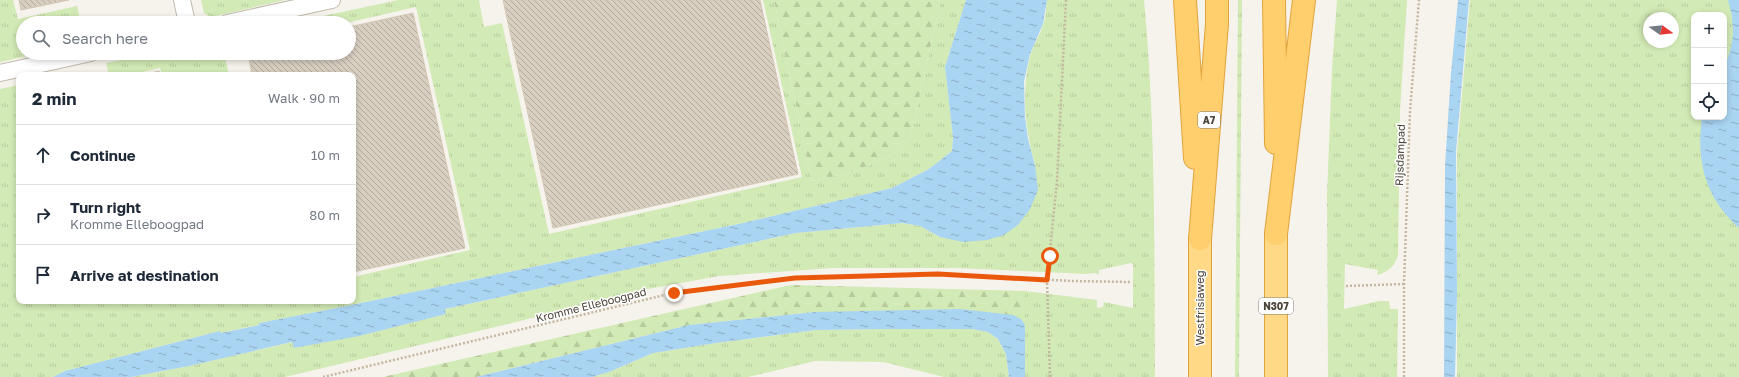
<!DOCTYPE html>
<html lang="en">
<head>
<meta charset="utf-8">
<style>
  :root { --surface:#fff; --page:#f6f6f7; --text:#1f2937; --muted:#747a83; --line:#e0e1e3 }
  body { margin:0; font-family:"Golos Text",sans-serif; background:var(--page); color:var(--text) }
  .controls { position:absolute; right:12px; top:12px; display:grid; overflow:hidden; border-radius:8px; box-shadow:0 2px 6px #0003 }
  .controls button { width:36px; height:36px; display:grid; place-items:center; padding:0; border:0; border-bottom:1px solid var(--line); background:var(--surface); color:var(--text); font:20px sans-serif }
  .compass { position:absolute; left:1643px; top:12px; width:36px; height:36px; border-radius:50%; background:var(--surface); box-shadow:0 2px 6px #0003; rotate:105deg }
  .stop { position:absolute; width:12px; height:12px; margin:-9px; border:3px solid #ea580c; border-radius:50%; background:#fff }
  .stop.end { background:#ea580c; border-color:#fff; box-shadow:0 1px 4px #0008 }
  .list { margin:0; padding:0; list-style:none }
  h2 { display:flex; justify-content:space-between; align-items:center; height:52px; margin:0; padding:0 16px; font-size:17px }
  h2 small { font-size:13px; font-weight:400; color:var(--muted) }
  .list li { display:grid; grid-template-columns:26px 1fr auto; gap:12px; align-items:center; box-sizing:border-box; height:60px; padding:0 16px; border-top:1px solid var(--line) }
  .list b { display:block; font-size:15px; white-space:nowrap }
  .list p { margin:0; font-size:13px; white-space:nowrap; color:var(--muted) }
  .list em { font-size:13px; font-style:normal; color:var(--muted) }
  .icon { flex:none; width:22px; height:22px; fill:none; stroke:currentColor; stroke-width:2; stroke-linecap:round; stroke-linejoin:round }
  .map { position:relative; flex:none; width:1739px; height:377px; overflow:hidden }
  .search { position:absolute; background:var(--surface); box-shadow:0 2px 6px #0003; left:16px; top:16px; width:340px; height:44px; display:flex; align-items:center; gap:10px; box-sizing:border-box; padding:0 14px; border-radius:22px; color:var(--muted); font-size:15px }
  .panel { position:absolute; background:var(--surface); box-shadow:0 2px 6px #0003; left:16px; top:72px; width:340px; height:232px; border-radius:8px }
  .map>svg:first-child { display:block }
  .grass { fill:url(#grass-tufts); fill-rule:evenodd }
  .forest { fill:url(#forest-firs) }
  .water { fill:url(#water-ripples) }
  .building { fill:url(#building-back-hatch); stroke:#d3c7b4 }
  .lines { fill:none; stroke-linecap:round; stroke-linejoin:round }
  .service-casing { stroke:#c2bbae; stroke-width:18 }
  .trunk-casing { stroke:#e0a43c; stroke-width:24 }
  .motorway-casing { stroke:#e0a43c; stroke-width:24 }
  .path { stroke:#c4b79f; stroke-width:2.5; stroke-dasharray:2 2; stroke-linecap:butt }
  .service { stroke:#fff; stroke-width:16 }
  .trunk { stroke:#ffd985; stroke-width:22 }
  .motorway { stroke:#ffcf6e; stroke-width:22 }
  .route { stroke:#ea580c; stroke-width:5 }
  .labels { text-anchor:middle; stroke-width:3; stroke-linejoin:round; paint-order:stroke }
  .shield { fill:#fff; stroke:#817c74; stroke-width:1 }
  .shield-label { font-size:10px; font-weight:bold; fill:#4b4439 }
  .street-label { font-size:11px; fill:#4b4439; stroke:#fff }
</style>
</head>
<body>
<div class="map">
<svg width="1739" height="377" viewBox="0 0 1739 377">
  <defs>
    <pattern id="grass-tufts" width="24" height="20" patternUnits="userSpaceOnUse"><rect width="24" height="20" fill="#d2eab5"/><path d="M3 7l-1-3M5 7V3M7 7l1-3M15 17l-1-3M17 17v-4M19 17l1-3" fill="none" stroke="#b6ca9c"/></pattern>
    <pattern id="forest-firs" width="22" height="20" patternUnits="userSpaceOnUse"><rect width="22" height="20" fill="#d2eab5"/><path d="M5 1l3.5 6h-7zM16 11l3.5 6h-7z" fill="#b6ca9c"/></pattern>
    <pattern id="water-ripples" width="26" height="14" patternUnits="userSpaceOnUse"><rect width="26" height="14" fill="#a9d4f2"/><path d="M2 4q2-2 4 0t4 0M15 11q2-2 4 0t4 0" fill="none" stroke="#8caec5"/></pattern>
    <pattern id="building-back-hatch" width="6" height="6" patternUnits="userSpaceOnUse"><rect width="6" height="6" fill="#d8cfc1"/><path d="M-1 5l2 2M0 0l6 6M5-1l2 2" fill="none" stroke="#b1aa9e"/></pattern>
  </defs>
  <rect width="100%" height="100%" fill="#f6f3ec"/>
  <!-- grass -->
  <path class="grass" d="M 0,0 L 13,0 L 18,19 L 77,6 L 81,23 L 23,23 L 23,53 L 41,53 L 0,62 Z
    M 201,0 L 285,0 L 211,17 L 204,13 Z
    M 398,0 L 479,0 L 484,27 L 502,23 L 549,234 L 802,177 L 763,0 L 774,0 L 812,181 L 854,172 L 890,156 L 910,138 L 941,0 L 966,0 L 945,67 L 953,137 L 952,151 L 929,169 L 892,188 L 743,223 L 342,307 L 260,323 L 259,325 L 220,333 L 220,331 L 65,371 L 53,377 L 0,377 L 0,89 L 19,85 L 19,301 L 353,301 L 353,277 L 470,250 L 416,7 L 346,23 L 291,23 Z
    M 1047,0 L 1144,0 C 1156,125 1154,251 1155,377 L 1025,377 L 1025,291 L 1097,300 L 1097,308 L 1103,307 L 1104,302 L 1133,308 L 1133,264 L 1131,263 L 1099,270 L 1099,274 L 1094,273 L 1087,274 L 955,268 L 833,268 L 719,276 L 637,291 L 516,322 L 285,377 L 131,377 L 189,366 L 293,342 L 294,348 L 446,314 L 445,309 L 796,233 L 902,223 L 920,226 L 940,237 L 1035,166 C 1025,128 1021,94 1030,56 C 1033,45 1040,35 1043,25 C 1046,17 1046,8 1047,0 Z
    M 1238,0 L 1242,0 L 1239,377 L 1235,377 Z
    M 1337,0 L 1407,0 L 1400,111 L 1398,255 C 1396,265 1388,272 1377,275 L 1378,270 L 1345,264 L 1344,309 L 1379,301 L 1389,301 L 1390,309 L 1398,309 L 1397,377 L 1328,377 L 1327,195 L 1332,69 Z
    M 1470,0 L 1739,0 L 1739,377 L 1457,377 L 1457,153 ZM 1694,15 L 1724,15 L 1724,117 L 1694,117 ZM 1649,18 L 1673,18 L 1673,42 L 1649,42 Z
    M 154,53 L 224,53 L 229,75 L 162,75 L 160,68 L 129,75 L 109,75 L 106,63 Z
    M 884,329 L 972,329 L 988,332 L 998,339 L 1006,354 L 1009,377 L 944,377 L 883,362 L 815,361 L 748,377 L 592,377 L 609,372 L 653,353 L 716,343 L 815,330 Z"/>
  <!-- forest -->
  <path class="forest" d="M 774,0 L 941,0 L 910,138 L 890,156 L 854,172 L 812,181 Z
    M 791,285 L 1025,291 L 1025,325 L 1021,319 L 815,312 L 689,325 L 476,377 L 383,377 Z"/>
  <!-- water -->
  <path class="water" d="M 966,0 L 1047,0 L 1043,24 L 1030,54 L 1024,82 L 1025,117 L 1028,139 L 1035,166 L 1038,190 L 1030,209 L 1018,225 L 1004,235 L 987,240 L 963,242 L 940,237 L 920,226 L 902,223 L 796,233 L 445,309 L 446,314 L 359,336 L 294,348 L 292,342 L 189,366 L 131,377 L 53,377 L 65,371 L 220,331 L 221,333 L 259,325 L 259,323 L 342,307 L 743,223 L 892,188 L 929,169 L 952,151 L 953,137 L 945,67 Z
    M 1458,0 L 1469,0 L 1456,152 L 1457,294 L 1455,377 L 1444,377 L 1445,166 L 1451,73 Z
    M 1728,0 L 1739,0 L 1739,228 C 1705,197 1696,162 1702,117 L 1724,117 L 1724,69 L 1731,48 L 1733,33 L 1732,16 Z
    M 960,309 L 1013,315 L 1021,319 L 1025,325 L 1025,377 L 1009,377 L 1006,354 L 998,339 L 988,332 L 972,329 L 884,329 L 815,330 L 716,343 L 653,353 L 609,372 L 592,377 L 476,377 L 689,325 L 815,312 Z"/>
  <!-- building -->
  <path class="building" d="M 19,0 L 69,0 L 21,10 Z
    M 503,0 L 760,0 L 798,174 L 553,228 Z
    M 413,13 L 465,248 L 353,272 L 353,75 L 252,75 L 248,53 L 349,53 L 349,27 Z
    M 159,71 L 160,75 L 143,75 Z"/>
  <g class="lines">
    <!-- service casing -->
    <g class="service-casing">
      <path id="service" d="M 182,0 L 187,23
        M 227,23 L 332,0
        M 0,73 L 91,53"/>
    </g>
    <!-- trunk casing -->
    <g class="trunk-casing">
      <path id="trunk" d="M 1200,377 L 1200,239
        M 1276,377 L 1276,234"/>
    </g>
    <!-- motorway casing -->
    <g class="motorway-casing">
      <path id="motorway" d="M 1185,0 L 1195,158
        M 1274,0 L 1276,143
        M 1276,234 L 1304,0
        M 1200,239 L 1217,24 L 1217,0"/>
    </g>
    <!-- path -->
    <path class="path" d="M 1346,286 L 1404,284
      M 323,377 L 673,293 L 769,281 L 795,278 L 938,274 L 1072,281 L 1130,282
      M 1050,377 L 1047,280 L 1057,181 L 1066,0
      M 1404,377 L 1404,284 L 1410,111 L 1419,0"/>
    <!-- service -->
    <use href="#service" class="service"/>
    <!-- trunk -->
    <use href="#trunk" class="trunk"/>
    <!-- motorway -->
    <use href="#motorway" class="motorway"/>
  </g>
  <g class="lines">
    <!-- route -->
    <path class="route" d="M 674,293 L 795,278 L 938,274 L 1047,280 L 1050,256"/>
  </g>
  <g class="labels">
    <!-- shield labels -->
    <g class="shield">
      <rect x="1198" y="112" width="22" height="16" rx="3"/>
      <rect x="1259" y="298" width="34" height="16" rx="3"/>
    </g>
    <g class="shield-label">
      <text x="1209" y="124">A7</text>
      <text x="1276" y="310">N307</text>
    </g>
    <!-- street labels -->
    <g class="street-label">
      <text transform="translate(1400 155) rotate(-88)" y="4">Rijsdampad</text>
      <text transform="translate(591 305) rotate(-14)" y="4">Kromme Elleboogpad</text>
      <text transform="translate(1200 308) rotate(-90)" y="4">Westfrisiaweg</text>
    </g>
  </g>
</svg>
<div class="controls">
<button>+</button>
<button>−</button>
<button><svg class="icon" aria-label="locate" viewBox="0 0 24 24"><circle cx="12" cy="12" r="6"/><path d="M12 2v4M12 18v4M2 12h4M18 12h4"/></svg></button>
</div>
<svg class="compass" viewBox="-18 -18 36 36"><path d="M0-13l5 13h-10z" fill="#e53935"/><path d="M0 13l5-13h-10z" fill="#747a83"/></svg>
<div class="stop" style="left:1050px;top:256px"></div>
<div class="stop end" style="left:674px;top:293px"></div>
<div class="search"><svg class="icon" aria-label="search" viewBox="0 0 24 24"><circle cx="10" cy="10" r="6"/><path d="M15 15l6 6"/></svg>Search here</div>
<section class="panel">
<h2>2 min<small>Walk · 90 m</small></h2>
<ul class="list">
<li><svg class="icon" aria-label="ahead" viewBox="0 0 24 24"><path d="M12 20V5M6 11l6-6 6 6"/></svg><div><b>Continue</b></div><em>10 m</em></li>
<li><svg class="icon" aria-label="right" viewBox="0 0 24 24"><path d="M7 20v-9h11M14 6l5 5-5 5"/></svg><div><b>Turn right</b><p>Kromme Elleboogpad</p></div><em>80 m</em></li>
<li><svg class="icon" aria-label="arrive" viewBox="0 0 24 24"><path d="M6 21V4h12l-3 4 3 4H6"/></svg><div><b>Arrive at destination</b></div></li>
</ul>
</section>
</div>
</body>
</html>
